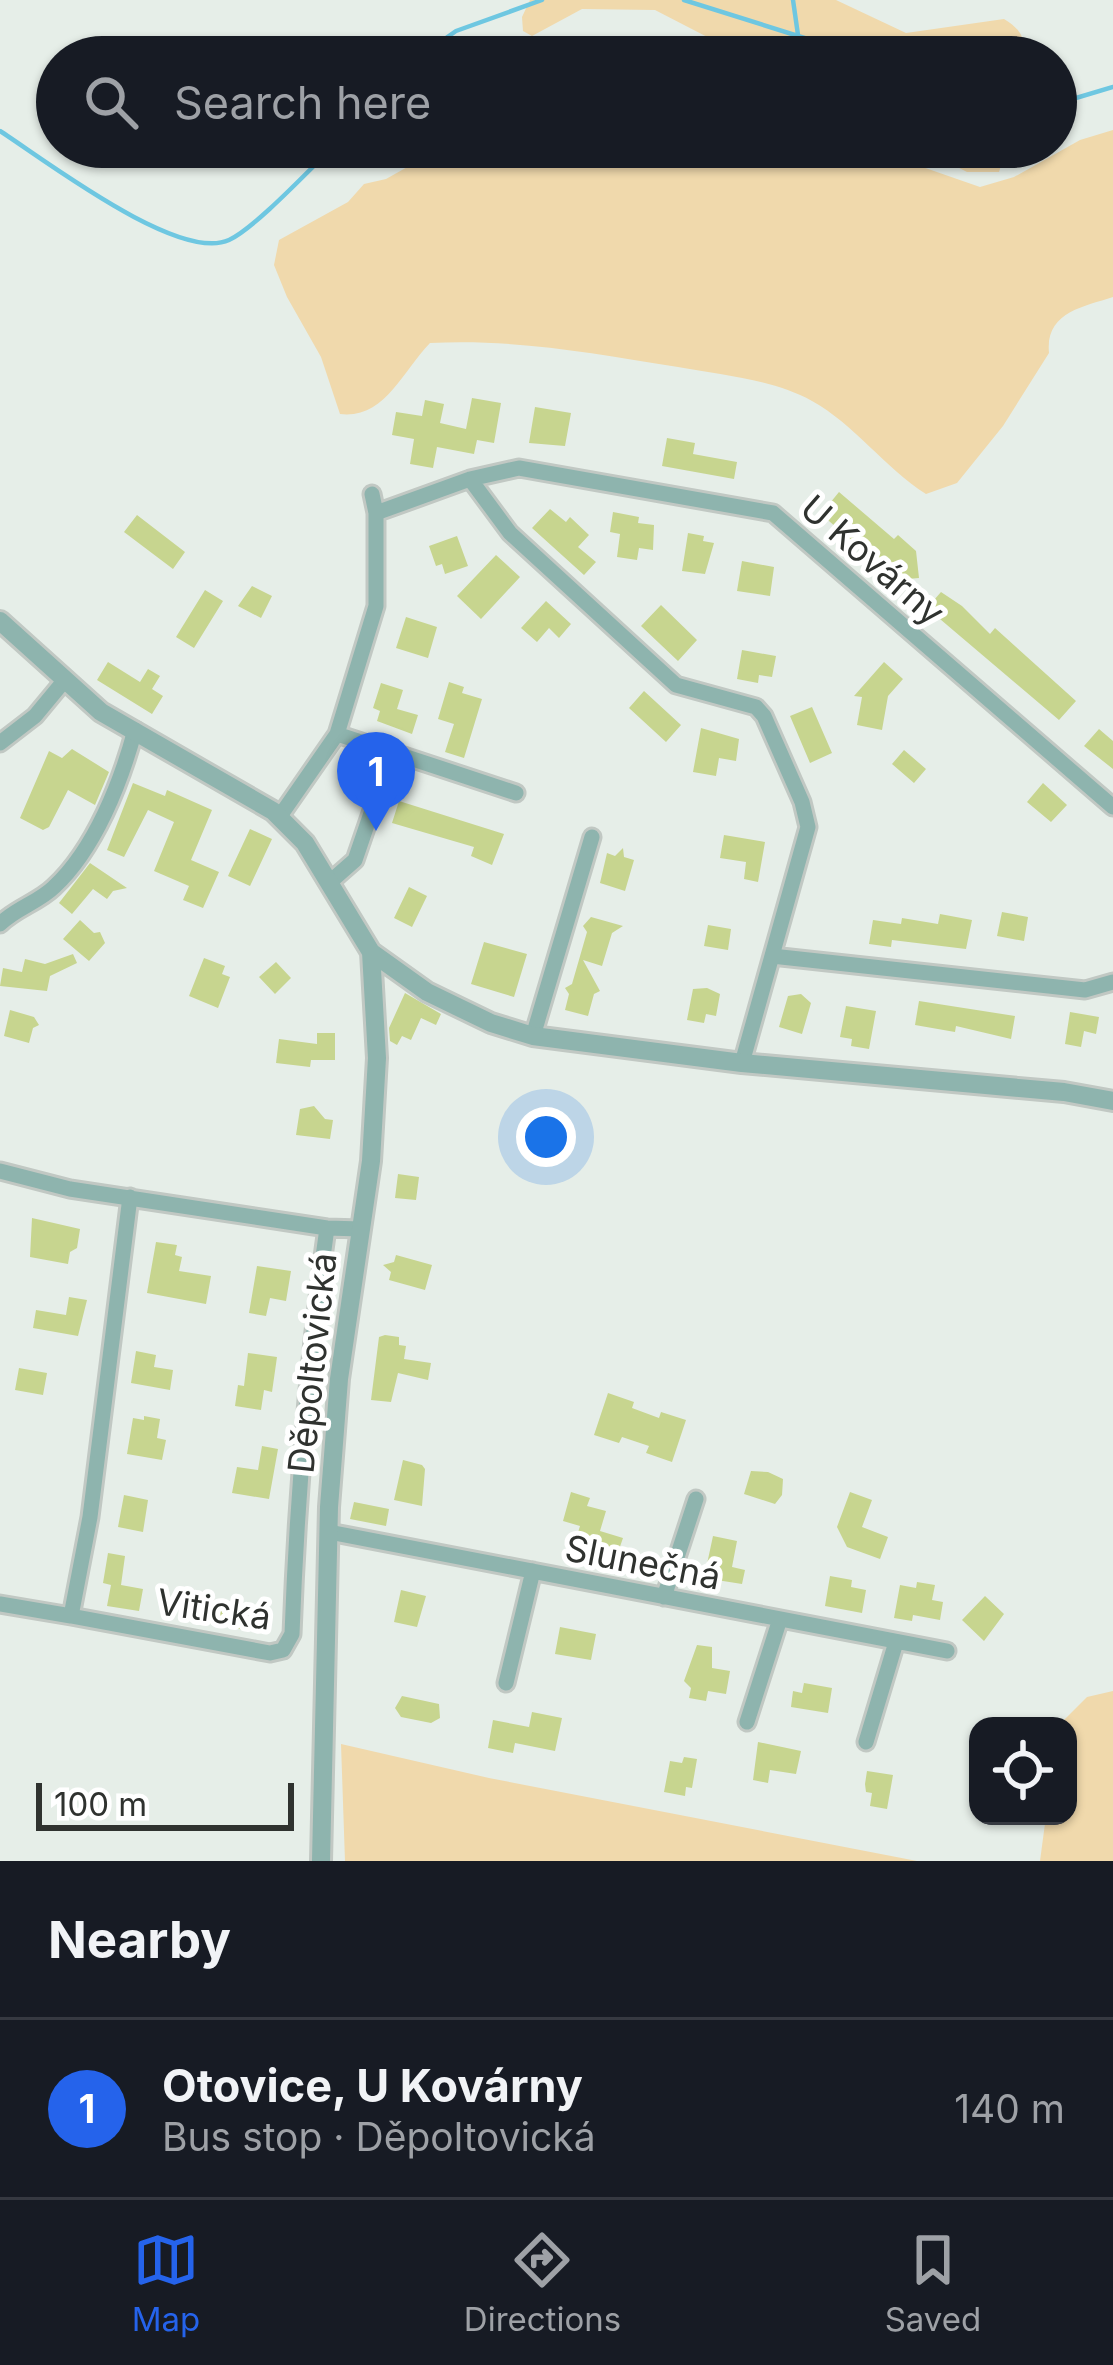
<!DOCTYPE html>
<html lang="en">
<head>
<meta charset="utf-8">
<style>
  :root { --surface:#171b24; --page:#242831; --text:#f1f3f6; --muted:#9ea1a6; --line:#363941; --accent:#2563eb }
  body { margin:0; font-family:Inter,sans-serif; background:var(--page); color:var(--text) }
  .controls { position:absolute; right:36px; bottom:36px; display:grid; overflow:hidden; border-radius:24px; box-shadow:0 3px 9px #0004 }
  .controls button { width:108px; height:108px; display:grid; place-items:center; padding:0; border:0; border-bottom:3px solid var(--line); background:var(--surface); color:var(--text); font:60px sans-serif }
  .scale { position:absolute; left:36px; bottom:30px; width:258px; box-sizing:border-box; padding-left:12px; border:6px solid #2f322f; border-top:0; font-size:33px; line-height:42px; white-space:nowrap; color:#2f322f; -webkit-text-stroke:9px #fff; paint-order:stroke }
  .you { position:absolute; left:546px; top:1137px; width:42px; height:42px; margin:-30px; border:9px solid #fff; border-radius:50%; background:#1a73e8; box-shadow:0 0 0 18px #1a73e833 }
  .badge { display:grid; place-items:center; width:78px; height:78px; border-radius:50%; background:var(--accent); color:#fff; font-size:39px; font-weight:700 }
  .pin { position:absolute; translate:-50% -99px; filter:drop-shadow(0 3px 6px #0008) }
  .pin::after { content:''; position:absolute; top:63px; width:42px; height:36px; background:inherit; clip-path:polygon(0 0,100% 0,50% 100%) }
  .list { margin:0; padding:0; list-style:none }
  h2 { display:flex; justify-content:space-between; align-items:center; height:156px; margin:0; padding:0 48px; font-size:51px }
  h2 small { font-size:39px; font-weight:400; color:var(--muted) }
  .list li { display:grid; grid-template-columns:78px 1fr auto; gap:36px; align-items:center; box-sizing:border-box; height:180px; padding:0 48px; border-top:3px solid var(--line) }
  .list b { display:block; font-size:45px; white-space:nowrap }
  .list p { margin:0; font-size:39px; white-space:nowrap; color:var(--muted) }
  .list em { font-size:39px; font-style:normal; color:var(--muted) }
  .icon { flex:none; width:66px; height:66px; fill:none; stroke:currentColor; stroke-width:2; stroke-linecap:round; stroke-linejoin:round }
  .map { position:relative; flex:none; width:1113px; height:1861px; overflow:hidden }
  .search { position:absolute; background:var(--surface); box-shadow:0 3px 9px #0004; left:36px; right:36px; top:36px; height:132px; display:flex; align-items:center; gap:30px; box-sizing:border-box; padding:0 42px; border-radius:66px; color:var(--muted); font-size:45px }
  .sheet { height:336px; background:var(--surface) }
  nav { display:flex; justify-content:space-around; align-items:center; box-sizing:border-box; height:168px; border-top:3px solid var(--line); background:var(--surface); font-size:33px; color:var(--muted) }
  nav a { display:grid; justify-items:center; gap:6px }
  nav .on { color:var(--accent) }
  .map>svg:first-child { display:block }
  .green { fill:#f0d9ac }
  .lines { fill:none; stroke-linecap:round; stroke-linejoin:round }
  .stream { stroke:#6ec7e1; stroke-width:4.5 }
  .building { fill:#c7d58f }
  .minor-casing { stroke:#c1c8c3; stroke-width:21 }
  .tertiary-casing { stroke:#c1c8c3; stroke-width:24 }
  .minor { stroke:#8eb4ae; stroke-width:15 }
  .tertiary { stroke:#8eb4ae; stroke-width:18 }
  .labels { text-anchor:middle; stroke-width:10; stroke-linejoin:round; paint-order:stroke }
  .street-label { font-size:36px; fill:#2f322f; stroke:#fff }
</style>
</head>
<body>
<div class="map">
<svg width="1113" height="1861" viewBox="0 0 1113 1861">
  <rect width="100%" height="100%" fill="#e6eee8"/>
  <!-- green -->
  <path class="green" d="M 530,0 L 836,0 L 906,33 L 1004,19 C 1020,29 1026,37 1023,57 L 746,57 L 655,10 L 582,9 L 532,36 L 523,31 L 522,17 Z
    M 1113,130 L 1113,297 C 1083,307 1045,312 1049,353 L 1003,426 L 957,483 L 926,494 C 885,468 854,424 812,401 C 772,379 721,375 678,367 C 591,353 518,339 430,343 C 401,373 385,419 340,414 L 321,357 L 287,297 L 274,265 L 279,240 L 348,202 L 364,184 L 386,179 L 443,147 L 865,147 L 980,187 L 1014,177 L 1080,140 Z
    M 919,147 L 1007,147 L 999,172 L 967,172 Z
    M 1113,1691 L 1113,1861 L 1040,1861 L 1046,1816 L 1068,1816 L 1072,1790 L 1068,1774 L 1068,1726 L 1058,1726 L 1087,1697 Z
    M 341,1744 L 489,1778 L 917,1861 L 345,1861 Z"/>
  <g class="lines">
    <!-- stream -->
    <path class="stream" d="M 684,0 L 865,57
      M 793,0 L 798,35
      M 419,57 L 456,31 L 542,0
      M 1056,104 L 1113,87
      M 0,131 C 45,160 179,263 229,240 C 255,228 310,169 333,147"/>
  </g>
  <!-- building -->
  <path class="building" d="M 472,398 L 501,403 L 494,443 L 477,440 L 474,454 L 437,447 L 433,468 L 410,464 L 414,439 L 392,435 L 396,412 L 422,416 L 425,400 L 444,404 L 440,423 L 466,429 Z
    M 535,407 L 571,413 L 565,446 L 529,443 Z
    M 667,438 L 695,443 L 693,454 L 737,462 L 734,479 L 662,466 Z
    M 839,492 L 894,539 L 898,535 L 916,551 L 919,578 L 907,579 L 902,585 L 821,514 Z
    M 550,509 L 566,522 L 570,517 L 589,535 L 578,547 L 596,562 L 584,575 L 532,528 Z
    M 613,512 L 639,517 L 638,523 L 654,525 L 653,550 L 639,548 L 637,560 L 617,557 L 620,534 L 610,532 Z
    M 137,515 L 185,552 L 173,569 L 124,532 Z
    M 688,533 L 704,536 L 703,541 L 714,543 L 705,574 L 682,571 Z
    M 457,536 L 468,566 L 445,574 L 442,564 L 436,566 L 429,546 Z
    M 496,555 L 520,577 L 481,619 L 457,596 Z
    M 742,561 L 774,567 L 770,596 L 737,591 Z
    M 252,586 L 272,596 L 261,618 L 238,606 Z
    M 205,590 L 223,601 L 194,648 L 176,637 Z
    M 941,592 L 962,606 L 990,634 L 995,628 L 1076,701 L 1059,720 L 927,608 Z
    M 546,601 L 571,624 L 559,638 L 549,628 L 537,642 L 521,628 Z
    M 661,605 L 697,640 L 678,661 L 641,626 Z
    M 406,617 L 437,627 L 428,658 L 396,648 Z
    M 742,650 L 776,656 L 772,677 L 759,675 L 758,683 L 737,679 Z
    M 108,662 L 140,682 L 148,669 L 160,676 L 152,689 L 163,696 L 152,714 L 97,680 Z
    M 884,662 L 903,679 L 888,696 L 882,730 L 857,725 L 862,697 L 854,696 Z
    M 449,682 L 464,687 L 462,693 L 482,699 L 464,758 L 445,752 L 454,724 L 438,719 Z
    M 381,683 L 403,690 L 397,709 L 418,715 L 412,734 L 377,721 L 380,711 L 373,708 Z
    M 644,691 L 681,725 L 666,742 L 629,708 Z
    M 812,707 L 832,753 L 810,763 L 790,716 Z
    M 701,728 L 739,739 L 736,761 L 719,758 L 716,776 L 693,772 Z
    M 1099,729 L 1113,741 L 1113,769 L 1084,746 Z
    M 72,749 L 109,772 L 95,805 L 68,790 L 49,827 L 43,830 L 20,818 L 49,751 L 62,758 Z
    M 904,750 L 926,769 L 914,783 L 892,764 Z
    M 133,783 L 165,796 L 167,790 L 212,810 L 191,860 L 219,872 L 203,908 L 183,900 L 189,886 L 154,871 L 174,822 L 148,810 L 124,857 L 107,850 Z
    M 1043,783 L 1067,805 L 1051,822 L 1027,802 Z
    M 399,801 L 504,834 L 492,865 L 471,856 L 474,847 L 392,823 Z
    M 250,829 L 272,839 L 250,886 L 228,876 Z
    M 724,835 L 765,842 L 758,882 L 744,879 L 746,862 L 720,858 Z
    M 623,848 L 624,857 L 634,860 L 625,891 L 600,883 L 607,853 L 615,856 Z
    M 90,863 L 127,888 L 113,891 L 107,899 L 93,889 L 72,914 L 59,903 Z
    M 409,887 L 427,896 L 412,927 L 394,918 Z
    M 1002,912 L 1028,917 L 1024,941 L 997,936 Z
    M 940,914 L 972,920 L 966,949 L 892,940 L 891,947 L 869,944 L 873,920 L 901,924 L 902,918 L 938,924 Z
    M 591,917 L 623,926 L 612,933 L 602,966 L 583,960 L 600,991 L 594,994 L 588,1016 L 565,1010 L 569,994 L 565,988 L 572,984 L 587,932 L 583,926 Z
    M 80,920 L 94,933 L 100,932 L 105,943 L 89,961 L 63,939 Z
    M 708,925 L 731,929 L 728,950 L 704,946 Z
    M 484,942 L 527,954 L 514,997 L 471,984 Z
    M 73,954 L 77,963 L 50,976 L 47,991 L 0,986 L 3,968 L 22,972 L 25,959 L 45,964 Z
    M 204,958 L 225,966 L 222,974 L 230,977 L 218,1008 L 189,996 Z
    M 276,962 L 291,978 L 275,994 L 259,977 Z
    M 707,988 L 720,994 L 716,1016 L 706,1014 L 704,1023 L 687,1020 L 693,989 Z
    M 405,993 L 441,1014 L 436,1025 L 421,1018 L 411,1040 L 402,1036 L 397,1045 L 390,1041 L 389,1028 Z
    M 801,994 L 811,1003 L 802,1034 L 779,1027 L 788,996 Z
    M 919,1001 L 1015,1016 L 1011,1039 L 956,1026 L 955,1032 L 915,1025 Z
    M 846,1006 L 876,1011 L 869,1049 L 851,1046 L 852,1039 L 840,1037 Z
    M 10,1010 L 34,1017 L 39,1025 L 33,1028 L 29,1043 L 4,1036 Z
    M 1070,1012 L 1099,1017 L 1096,1034 L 1084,1031 L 1081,1047 L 1065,1044 Z
    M 317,1033 L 335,1033 L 335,1060 L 311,1060 L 310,1067 L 276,1063 L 279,1039 L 317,1044 Z
    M 314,1106 L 325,1119 L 333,1120 L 330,1139 L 296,1135 L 300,1109 Z
    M 398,1174 L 419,1177 L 416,1200 L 395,1198 Z
    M 32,1218 L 80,1229 L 77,1248 L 70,1252 L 68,1264 L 30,1257 Z
    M 156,1242 L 177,1245 L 175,1255 L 182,1257 L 179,1271 L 211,1276 L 206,1304 L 147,1293 Z
    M 396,1255 L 432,1265 L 425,1290 L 389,1280 L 391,1272 L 383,1265 L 394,1262 Z
    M 257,1266 L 291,1271 L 286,1301 L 270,1298 L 266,1316 L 249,1313 Z
    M 69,1297 L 87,1300 L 78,1336 L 33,1328 L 36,1310 L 66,1315 Z
    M 385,1335 L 399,1337 L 399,1345 L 406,1346 L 404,1359 L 431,1363 L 428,1380 L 398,1373 L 391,1402 L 371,1400 L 379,1337 Z
    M 136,1351 L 156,1355 L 154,1367 L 173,1370 L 170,1390 L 131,1383 Z
    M 248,1353 L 277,1357 L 272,1392 L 264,1390 L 261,1410 L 235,1406 L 238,1385 L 244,1386 Z
    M 19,1368 L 47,1373 L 43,1395 L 15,1390 Z
    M 608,1393 L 634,1402 L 632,1408 L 659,1418 L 661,1412 L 686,1420 L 672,1462 L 646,1453 L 649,1446 L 622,1437 L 619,1443 L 594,1435 Z
    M 144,1416 L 160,1419 L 157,1438 L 166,1440 L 162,1460 L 127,1454 L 133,1418 L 144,1420 Z
    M 262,1446 L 278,1449 L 269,1499 L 232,1493 L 237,1467 L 258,1470 Z
    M 403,1460 L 422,1465 L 425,1469 L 422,1506 L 394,1500 Z
    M 751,1471 L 768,1472 L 783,1479 L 782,1495 L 775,1504 L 744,1494 Z
    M 571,1492 L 590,1498 L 587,1506 L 606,1511 L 600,1531 L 623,1538 L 616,1558 L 594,1551 L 591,1561 L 571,1555 L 580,1526 L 563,1521 Z
    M 850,1492 L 872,1500 L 862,1527 L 888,1537 L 880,1559 L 847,1547 L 837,1527 Z
    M 124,1495 L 148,1500 L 143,1532 L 118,1527 Z
    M 354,1502 L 389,1509 L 386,1526 L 350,1519 Z
    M 713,1536 L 737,1541 L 732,1567 L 745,1570 L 742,1584 L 704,1578 Z
    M 108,1553 L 125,1556 L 121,1585 L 143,1589 L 139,1611 L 107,1606 L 111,1585 L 103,1583 Z
    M 830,1576 L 852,1580 L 851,1587 L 866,1590 L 862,1613 L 825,1606 Z
    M 917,1582 L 935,1585 L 932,1600 L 943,1602 L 940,1620 L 913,1615 L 912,1621 L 894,1618 L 900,1585 L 916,1588 Z
    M 401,1590 L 426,1596 L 417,1627 L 394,1622 Z
    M 985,1596 L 1004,1614 L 984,1641 L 962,1620 Z
    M 198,1597 L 249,1606 L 245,1630 L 206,1623 L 207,1615 L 195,1613 Z
    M 560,1627 L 596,1634 L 591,1660 L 555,1654 Z
    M 697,1645 L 712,1647 L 712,1668 L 730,1671 L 726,1694 L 708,1691 L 706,1701 L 689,1698 L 691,1688 L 684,1681 Z
    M 804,1683 L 832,1688 L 828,1713 L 791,1707 L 793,1691 L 802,1693 Z
    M 402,1696 L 439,1704 L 440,1718 L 431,1723 L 401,1717 L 395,1708 Z
    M 532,1712 L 562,1718 L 555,1751 L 515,1743 L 513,1753 L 488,1748 L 493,1720 L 529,1727 Z
    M 758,1742 L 801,1751 L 796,1774 L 770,1770 L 768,1783 L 753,1780 Z
    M 684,1757 L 697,1759 L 692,1788 L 686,1787 L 685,1796 L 664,1792 L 670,1761 L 682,1763 Z
    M 867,1771 L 893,1775 L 887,1809 L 870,1806 L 872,1793 L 866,1792 L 865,1784 Z"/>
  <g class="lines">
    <!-- minor casing -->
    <g class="minor-casing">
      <path id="minor" d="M 470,479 L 510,533 L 676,685 L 756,707 L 764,716 L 802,802 L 808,827 L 742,1063
        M 376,513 L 470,479 L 519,468 L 773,513 L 1113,807
        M 337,734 L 516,793
        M 0,743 L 35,716 L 64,681
        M 280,816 L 337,734 L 376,606 L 376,513 L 372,494
        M 330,882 L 355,860 L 392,752
        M 0,924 C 16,908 39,902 54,887 C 95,849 121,782 135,730
        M 772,956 L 1085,990 L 1113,982
        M 533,1036 L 592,837
        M 0,1171 L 70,1189 L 327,1228 L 361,1229
        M 130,1197 L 90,1517 L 71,1616 L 270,1653 L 283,1650 L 292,1634 C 297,1498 308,1363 327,1228
        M 329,1532 L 947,1651
        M 664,1597 L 696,1499
        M 0,1604 L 71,1616
        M 506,1683 L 533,1571
        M 747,1722 L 780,1619
        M 866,1742 L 896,1642"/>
    </g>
    <!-- tertiary casing -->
    <g class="tertiary-casing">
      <path id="tertiary" d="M 0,621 L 101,712 L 273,811 L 305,843 L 371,952 L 427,992 L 491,1023 L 533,1036 L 742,1063 L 1064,1092 L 1113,1101
        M 321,1861 L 329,1507 L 339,1379 L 371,1161 L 377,1058 L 371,952"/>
    </g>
    <!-- minor -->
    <use href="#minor" class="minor"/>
    <!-- tertiary -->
    <use href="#tertiary" class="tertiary"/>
  </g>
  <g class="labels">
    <!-- street labels -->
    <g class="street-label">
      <text transform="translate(873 560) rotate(41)" y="13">U Kovárny</text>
      <text transform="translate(312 1363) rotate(-84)" y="13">Děpoltovická</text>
      <text transform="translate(643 1562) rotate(11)" y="13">Slunečná</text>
      <text transform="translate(214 1609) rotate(8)" y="13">Vitická</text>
    </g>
  </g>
</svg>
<div class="controls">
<button><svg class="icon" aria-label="locate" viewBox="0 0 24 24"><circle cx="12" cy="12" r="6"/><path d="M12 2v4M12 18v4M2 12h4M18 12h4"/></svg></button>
</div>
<div class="scale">100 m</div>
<div class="you"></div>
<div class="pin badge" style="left:376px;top:831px">1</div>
<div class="search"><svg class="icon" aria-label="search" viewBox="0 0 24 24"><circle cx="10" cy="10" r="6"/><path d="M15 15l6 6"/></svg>Search here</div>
</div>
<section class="sheet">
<h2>Nearby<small></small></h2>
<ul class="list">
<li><span class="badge">1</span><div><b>Otovice, U Kovárny</b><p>Bus stop · Děpoltovická</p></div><em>140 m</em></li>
</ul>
</section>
<nav>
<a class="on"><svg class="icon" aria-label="map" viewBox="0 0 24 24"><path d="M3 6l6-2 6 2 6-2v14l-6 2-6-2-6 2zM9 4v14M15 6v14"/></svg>Map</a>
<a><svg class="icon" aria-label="directions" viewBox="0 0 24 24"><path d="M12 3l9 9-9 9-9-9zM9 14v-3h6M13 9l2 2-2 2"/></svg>Directions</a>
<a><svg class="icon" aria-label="saved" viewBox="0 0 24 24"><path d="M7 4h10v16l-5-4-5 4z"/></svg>Saved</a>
</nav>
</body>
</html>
